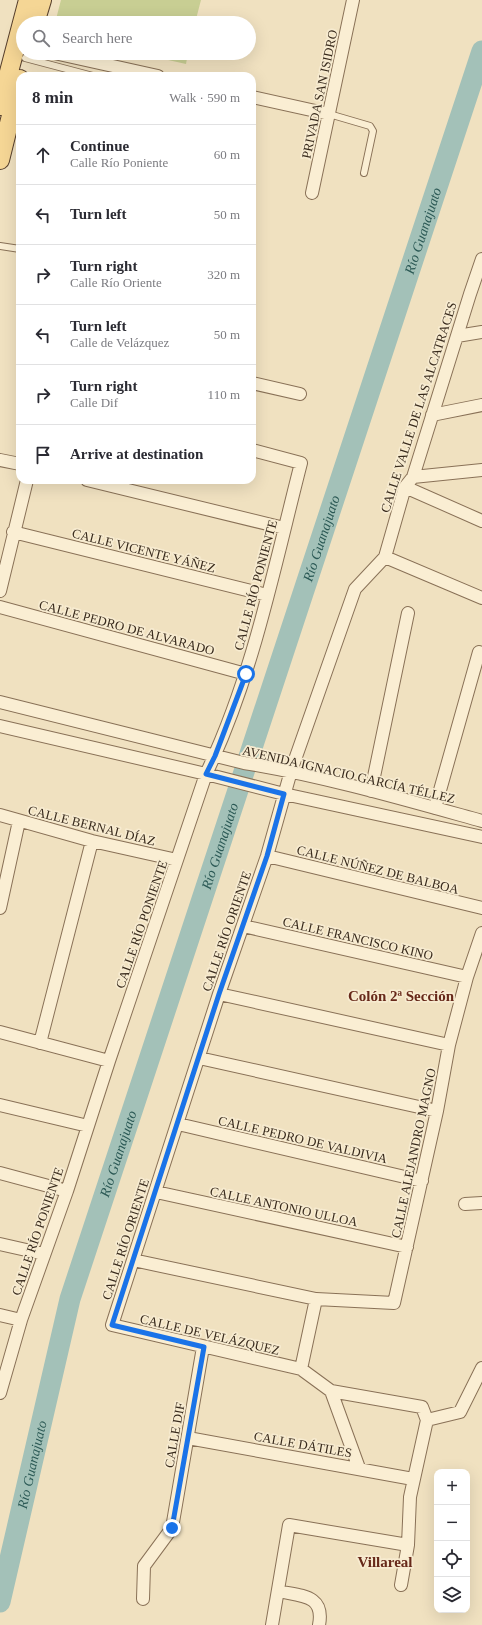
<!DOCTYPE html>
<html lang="en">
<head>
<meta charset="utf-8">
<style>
  :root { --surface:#fff; --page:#f7f7f7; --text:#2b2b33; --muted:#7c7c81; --line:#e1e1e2 }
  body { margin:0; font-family:"Times New Roman",serif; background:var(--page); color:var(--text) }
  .controls { position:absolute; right:12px; bottom:12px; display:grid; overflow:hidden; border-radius:8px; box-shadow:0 4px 16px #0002 }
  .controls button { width:36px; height:36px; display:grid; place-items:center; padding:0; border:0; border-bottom:1px solid var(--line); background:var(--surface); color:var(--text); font:20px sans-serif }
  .stop { position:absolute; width:12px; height:12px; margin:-9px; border:3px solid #1a73e8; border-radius:50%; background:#fff }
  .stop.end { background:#1a73e8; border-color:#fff; box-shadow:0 1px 4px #0008 }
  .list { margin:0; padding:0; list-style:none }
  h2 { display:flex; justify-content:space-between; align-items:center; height:52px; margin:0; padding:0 16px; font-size:17px }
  h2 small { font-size:13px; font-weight:400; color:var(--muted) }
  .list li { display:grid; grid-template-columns:26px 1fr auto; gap:12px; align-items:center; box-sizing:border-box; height:60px; padding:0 16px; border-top:1px solid var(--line) }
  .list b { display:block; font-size:15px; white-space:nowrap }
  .list p { margin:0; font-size:13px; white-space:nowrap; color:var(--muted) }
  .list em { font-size:13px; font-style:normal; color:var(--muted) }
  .icon { flex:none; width:22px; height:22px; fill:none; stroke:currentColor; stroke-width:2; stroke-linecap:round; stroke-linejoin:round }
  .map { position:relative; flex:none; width:482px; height:1625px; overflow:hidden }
  .search { position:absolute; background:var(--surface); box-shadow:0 4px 16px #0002; left:16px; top:16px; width:240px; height:44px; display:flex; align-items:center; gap:10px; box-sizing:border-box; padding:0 14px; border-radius:22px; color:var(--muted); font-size:15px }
  .panel { position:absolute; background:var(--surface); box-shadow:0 4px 16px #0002; left:16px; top:72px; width:240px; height:412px; border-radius:12px }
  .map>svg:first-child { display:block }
  .green { fill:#c8ce93 }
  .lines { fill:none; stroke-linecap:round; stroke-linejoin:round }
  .river { stroke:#a3c1b8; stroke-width:21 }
  .lane-casing { stroke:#897157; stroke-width:8 }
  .street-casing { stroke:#897157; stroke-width:14 }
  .primary-casing { stroke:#573f2c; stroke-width:20 }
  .lane { stroke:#faeed3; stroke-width:6 }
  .street { stroke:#faeed3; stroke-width:12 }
  .primary { stroke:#f5d695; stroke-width:18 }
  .route { stroke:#1a73e8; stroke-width:5 }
  .labels { text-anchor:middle; stroke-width:3.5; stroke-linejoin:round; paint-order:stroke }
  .street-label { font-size:13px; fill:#382a1c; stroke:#f7ebd0 }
  .water-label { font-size:14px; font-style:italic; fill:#2b5955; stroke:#f7ebd0 }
  .quarter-label { font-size:15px; font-weight:bold; fill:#67291a; stroke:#f7ebd0 }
</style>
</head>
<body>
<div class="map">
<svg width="482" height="1625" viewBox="0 0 482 1625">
  <rect width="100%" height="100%" fill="#f0e1c0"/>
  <!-- green -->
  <path class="green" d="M 61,0 L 201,0 L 195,23 L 55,23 Z
    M 137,53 L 188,53 L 186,64 Z"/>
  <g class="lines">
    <!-- river -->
    <path class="river" id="s1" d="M 0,1602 L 70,1299 L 482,51"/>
    <!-- lane casing -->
    <g class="lane-casing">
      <path id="lane" d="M 25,58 L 93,76
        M 329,114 L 370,126 L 373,131 L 364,173
        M 0,246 L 20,249"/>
    </g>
    <!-- street casing -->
    <g class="street-casing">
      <path id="street" d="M 54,53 L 158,76
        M 252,97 L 329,114
        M 312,193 L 353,0
        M 457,336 L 482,332
        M 252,383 L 300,394
        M 432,415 L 482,405
        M 0,460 L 20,464
        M 413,477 L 482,470
        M 87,480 L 284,528
        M 405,487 L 482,521
        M 13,532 L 267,595
        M 385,557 L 482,598
        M 0,591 L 27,480
        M 0,607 L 246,674
        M 0,702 L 244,763 C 324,776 403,799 482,821
        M 0,726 L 206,774 L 284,794 L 482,837
        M 371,791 L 408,613
        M 435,808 L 479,652
        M 0,815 L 92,841 L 177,860
        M 267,856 L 482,908
        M 0,908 L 19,821
        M 243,926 L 467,977
        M 219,994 L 449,1045
        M 0,1032 L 109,1061
        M 40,1043 L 92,841
        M 199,1058 L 437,1111
        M 0,1105 L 88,1126
        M 178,1124 L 422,1181
        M 0,1173 L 67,1191
        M 156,1192 L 407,1247
        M 465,1204 L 482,1203
        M 0,1244 L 44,1254
        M 133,1260 L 316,1299 L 394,1303 L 437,1111 L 449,1045 L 467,977 L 482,933
        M 0,1315 L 21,1320
        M 301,1369 L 316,1299
        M 331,1391 L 359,1468
        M 0,1393 L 21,1320 L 67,1191 L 109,1061 L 206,774 C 253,676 274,568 301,463 L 252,450
        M 427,1420 L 460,1412 L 482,1368
        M 188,1438 L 413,1479
        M 401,1585 L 408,1545 L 410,1497 L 427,1420 L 422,1407 L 331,1391 L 301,1369 L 112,1325 L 219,994 L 267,856 L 291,771 L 355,589 L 385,557 L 405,487 L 413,477 L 470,294 L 482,259
        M 278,1591 C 300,1596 325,1594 319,1625
        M 143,1599 L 144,1566 L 172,1528 L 203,1347
        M 272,1625 L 289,1525 L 408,1545"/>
    </g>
    <!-- primary casing -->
    <g class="primary-casing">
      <path id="primary" d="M 35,23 L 42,0
        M 0,106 L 28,0
        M 0,160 L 20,79"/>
    </g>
    <!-- lane -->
    <use href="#lane" class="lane"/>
    <!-- street -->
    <use href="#street" class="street"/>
    <!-- primary -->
    <use href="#primary" class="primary"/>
  </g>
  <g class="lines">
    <!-- route -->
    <path class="route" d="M 172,1528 L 204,1347 L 112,1325 L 219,994 L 267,856 L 284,794 L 206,774 L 215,756 L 246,674"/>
  </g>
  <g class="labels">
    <!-- street labels -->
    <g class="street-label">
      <text transform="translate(319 94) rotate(-78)" y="5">PRIVADA SAN ISIDRO</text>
      <text transform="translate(418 407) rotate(-72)" y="5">CALLE VALLE DE LAS ALCATRACES</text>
      <text transform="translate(144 550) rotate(14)" y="5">CALLE VICENTE YÁÑEZ</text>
      <text transform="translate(255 585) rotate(-75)" y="5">CALLE RÍO PONIENTE</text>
      <text transform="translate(127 627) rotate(15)" y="5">CALLE PEDRO DE ALVARADO</text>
      <text transform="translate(349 774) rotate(13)" y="5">AVENIDA IGNACIO GARCÍA TÉLLEZ</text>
      <text transform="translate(92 825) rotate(14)" y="5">CALLE BERNAL DÍAZ</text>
      <text transform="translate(378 869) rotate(14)" y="5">CALLE NÚÑEZ DE BALBOA</text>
      <text transform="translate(141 924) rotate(-71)" y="5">CALLE RÍO PONIENTE</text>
      <text transform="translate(226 931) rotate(-71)" y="5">CALLE RÍO ORIENTE</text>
      <text transform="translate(358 938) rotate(13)" y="5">CALLE FRANCISCO KINO</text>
      <text transform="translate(303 1139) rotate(13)" y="5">CALLE PEDRO DE VALDIVIA</text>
      <text transform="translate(413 1153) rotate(-78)" y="5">CALLE ALEJANDRO MAGNO</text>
      <text transform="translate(284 1206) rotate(12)" y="5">CALLE ANTONIO ULLOA</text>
      <text transform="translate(37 1231) rotate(-71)" y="5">CALLE RÍO PONIENTE</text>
      <text transform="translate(125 1239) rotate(-72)" y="5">CALLE RÍO ORIENTE</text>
      <text transform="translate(210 1334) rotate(13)" y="5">CALLE DE VELÁZQUEZ</text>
      <text transform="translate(174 1435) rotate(-80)" y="5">CALLE DIF</text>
      <text transform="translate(303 1444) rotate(10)" y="5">CALLE DÁTILES</text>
    </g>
    <!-- water labels -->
    <g class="water-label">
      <text dy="5" stroke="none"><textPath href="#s1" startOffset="1436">Río Guanajuato</textPath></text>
      <text dy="5" stroke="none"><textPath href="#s1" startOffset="1112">Río Guanajuato</textPath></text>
      <text dy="5" stroke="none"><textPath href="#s1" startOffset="788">Río Guanajuato</textPath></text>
      <text dy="5" stroke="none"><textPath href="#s1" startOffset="464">Río Guanajuato</textPath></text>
      <text dy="5" stroke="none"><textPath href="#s1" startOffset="141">Río Guanajuato</textPath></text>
    </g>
    <!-- quarter labels -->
    <g class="quarter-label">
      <text x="401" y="1001">Colón 2ª Sección</text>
      <text x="385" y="1567">Villareal</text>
    </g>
  </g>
</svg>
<div class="controls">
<button>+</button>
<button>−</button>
<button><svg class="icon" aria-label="locate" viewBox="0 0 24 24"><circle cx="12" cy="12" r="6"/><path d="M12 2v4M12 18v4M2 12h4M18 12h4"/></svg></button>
<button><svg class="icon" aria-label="layers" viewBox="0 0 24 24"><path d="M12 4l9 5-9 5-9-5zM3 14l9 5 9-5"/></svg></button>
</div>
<div class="stop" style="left:246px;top:674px"></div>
<div class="stop end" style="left:172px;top:1528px"></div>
<div class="search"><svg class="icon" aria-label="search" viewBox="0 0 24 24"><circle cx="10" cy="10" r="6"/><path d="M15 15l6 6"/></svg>Search here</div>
<section class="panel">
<h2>8 min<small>Walk · 590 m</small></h2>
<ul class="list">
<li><svg class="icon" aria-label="ahead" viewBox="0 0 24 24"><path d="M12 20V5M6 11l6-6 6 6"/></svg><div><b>Continue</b><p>Calle Río Poniente</p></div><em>60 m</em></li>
<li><svg class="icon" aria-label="left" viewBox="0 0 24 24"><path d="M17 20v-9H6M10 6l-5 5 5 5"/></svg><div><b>Turn left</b></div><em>50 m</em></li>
<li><svg class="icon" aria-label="right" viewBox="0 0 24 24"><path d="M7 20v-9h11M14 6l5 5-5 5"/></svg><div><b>Turn right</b><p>Calle Río Oriente</p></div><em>320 m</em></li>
<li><svg class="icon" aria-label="left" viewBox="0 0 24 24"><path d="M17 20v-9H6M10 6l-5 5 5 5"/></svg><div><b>Turn left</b><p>Calle de Velázquez</p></div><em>50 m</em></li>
<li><svg class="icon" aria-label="right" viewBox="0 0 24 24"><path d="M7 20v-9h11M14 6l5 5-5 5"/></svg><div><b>Turn right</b><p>Calle Dif</p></div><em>110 m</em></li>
<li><svg class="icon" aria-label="arrive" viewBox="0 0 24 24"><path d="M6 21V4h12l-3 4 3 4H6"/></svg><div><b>Arrive at destination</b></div></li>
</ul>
</section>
</div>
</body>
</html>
